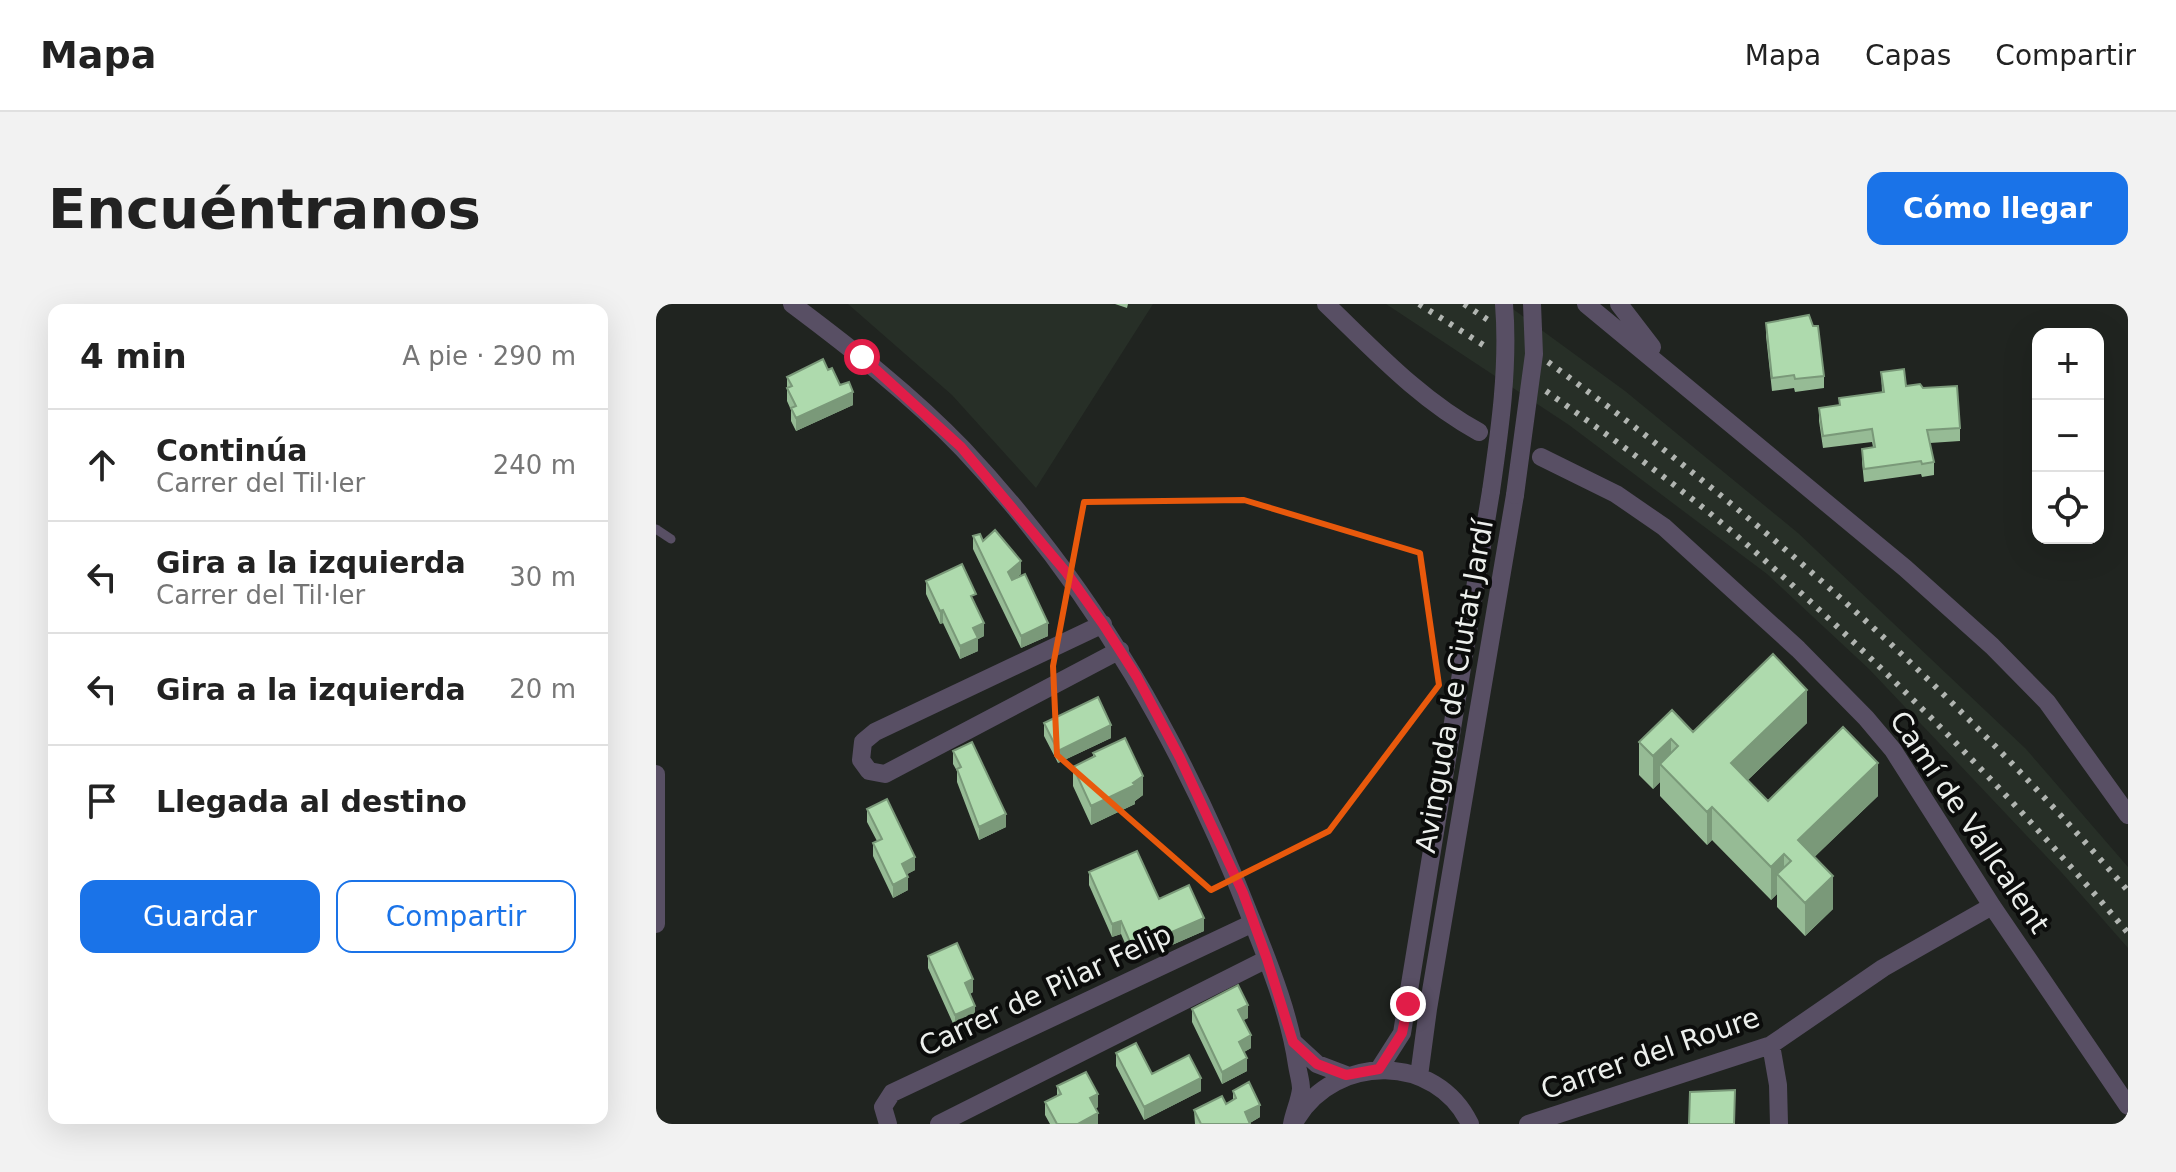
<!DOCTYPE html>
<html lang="es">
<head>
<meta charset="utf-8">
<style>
  :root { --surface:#fff; --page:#f2f2f2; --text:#222; --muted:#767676; --line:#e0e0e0; --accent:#1a73e8 }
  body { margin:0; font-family:"DejaVu Sans",sans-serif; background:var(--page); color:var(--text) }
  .controls { position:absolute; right:24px; top:24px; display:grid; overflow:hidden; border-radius:16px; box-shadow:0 8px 32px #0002 }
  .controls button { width:72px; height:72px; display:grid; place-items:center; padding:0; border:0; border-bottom:2px solid var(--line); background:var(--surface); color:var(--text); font:40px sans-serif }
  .stop { position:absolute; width:24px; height:24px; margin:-18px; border:6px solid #e11d48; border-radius:50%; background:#fff }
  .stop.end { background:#e11d48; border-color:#fff; box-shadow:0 2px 8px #0008 }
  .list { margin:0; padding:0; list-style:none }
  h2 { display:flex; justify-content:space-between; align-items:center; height:104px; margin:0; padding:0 32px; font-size:34px }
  h2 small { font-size:26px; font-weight:400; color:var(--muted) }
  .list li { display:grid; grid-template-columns:52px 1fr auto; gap:24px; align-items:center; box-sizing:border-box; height:112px; padding:0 32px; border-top:2px solid var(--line) }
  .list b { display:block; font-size:30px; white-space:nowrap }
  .list p { margin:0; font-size:26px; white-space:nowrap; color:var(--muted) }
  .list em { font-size:26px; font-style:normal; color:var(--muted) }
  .actions { display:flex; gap:16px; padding:24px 32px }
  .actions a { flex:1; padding:18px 0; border:2px solid var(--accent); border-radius:16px; text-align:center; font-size:28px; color:var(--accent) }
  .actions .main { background:var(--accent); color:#fff }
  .icon { flex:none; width:44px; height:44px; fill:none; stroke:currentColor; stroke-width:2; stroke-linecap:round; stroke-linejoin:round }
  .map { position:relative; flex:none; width:1472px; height:820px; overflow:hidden; border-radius:16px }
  header { display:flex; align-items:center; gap:48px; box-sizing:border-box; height:112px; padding:0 40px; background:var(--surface); border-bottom:2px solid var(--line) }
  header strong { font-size:38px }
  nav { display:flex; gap:44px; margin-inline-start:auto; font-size:28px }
  .intro { display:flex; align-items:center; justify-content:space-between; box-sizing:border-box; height:192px; padding:0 48px }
  h1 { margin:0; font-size:56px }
  .button { padding:20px 36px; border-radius:16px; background:var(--accent); color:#fff; font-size:28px; font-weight:700 }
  main { display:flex; gap:48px; padding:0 48px }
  aside { flex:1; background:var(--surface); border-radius:16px; box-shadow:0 8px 32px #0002 }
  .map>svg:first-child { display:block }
  .built { fill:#272f27 }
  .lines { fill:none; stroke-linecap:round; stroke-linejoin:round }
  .lane { stroke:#584f64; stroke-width:9 }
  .street { stroke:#584f64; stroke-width:18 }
  .rail { stroke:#b1b5b1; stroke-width:6; stroke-dasharray:4 8; stroke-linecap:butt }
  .street-bridge { stroke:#584f64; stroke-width:18 }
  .wall { fill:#96bb95 }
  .shaded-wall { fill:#7a9979 }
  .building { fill:#aedaad; stroke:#7a9979; stroke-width:2 }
  .route { stroke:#e11d48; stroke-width:10 }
  .marked { fill:none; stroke:#e8590c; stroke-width:6; stroke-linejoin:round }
  .labels { text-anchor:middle; stroke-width:8; stroke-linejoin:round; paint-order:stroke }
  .street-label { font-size:28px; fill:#ecefec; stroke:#0b0c0b }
</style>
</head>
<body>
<header>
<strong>Mapa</strong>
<nav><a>Mapa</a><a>Capas</a><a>Compartir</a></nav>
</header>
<div class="intro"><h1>Encuéntranos</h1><a class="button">Cómo llegar</a></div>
<main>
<aside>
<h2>4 min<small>A pie · 290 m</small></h2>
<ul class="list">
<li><svg class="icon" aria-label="ahead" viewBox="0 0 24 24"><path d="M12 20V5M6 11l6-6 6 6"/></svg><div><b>Continúa</b><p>Carrer del Til·ler</p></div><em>240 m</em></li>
<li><svg class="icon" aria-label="left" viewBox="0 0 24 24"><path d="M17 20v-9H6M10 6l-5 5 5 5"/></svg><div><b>Gira a la izquierda</b><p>Carrer del Til·ler</p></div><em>30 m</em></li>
<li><svg class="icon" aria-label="left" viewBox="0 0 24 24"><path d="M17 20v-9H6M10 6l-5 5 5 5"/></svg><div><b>Gira a la izquierda</b></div><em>20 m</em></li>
<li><svg class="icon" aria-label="arrive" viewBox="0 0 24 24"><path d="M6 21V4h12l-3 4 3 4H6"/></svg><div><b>Llegada al destino</b></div></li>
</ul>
<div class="actions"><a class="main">Guardar</a><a>Compartir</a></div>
</aside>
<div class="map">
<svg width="1472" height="820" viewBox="0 0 1472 820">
  <rect width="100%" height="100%" fill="#202420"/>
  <!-- built -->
  <path class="built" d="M 192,0 L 497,0 L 380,184 L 296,91 Z
    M 730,0 L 850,0 L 969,87 L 1142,229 L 1370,445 L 1472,563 L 1472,644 L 1406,569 L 1213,365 L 1111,270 L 913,121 Z"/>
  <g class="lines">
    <!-- lane -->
    <path class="lane" d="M 0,225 L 15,235"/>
    <!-- street -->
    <path class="street" d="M 136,0 C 196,45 255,91 307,145 C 440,287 528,442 598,622 C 616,667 634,713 641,761 C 642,768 645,777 645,785 C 644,796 638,809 636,820
      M 670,0 C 718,46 764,96 823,128
      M 930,0 L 1249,264 L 1336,342 L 1391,398 L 1472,511
      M 963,0 L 996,43
      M 885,153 L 960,190 L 1008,223 L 1142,345 L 1210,414 L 1237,446 L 1336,602 L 1472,802
      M 447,320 L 219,428 L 207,438 L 205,456 L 213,467 L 229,470 L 464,346
      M 0,470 L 0,620
      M 637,738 L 661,760 L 690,771
      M 1115,741 L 1122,781 L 1123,820
      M 723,765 L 746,729 L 835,187
      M 763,772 L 772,705 L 859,191
      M 641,814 C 680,750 780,749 814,820
      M 232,820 L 227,803 L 236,789 L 597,619
      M 283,820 L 611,655
      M 872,820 L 1115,741 L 1227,664 L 1336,602"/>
    <!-- rail -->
    <path class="rail" d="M 763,0 L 832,44
      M 808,0 L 832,16
      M 892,58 C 1107,215 1298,385 1472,587
      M 890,87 C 957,135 1026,184 1088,238 C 1226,359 1354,489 1472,629"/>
    <!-- street-bridge -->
    <path class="street-bridge" d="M 835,187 C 844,125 853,62 848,0
      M 859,191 L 878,50 L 876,0"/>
  </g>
  <!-- wall -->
  <path class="wall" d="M 459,0 L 472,0 L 471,4 Z
    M 1110,19 L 1168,72 L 1168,84 L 1139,88 L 1138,84 L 1116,87 L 1110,32 Z
    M 172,66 L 197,101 L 140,127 L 135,117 L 135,106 L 131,97 L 131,73 Z
    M 1225,68 L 1250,82 L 1267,84 L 1304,124 L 1304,137 L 1274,139 L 1278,158 L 1278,171 L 1266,173 L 1265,170 L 1208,178 L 1206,158 L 1206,145 L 1217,143 L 1216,138 L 1167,144 L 1163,117 L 1163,104 L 1183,101 L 1183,94 L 1226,88 Z
    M 317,232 L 327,237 L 365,270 L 360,274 L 392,332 L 365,344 L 317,245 Z
    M 270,277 L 320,302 L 328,332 L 322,335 L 322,347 L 304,355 L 287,319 L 284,320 L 270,290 Z
    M 388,419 L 455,434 L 402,459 L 388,432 Z
    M 1151,419 L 1092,476 L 1112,497 L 1222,492 L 1158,553 L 1177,605 L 1149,632 L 1121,603 L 1121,590 L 1115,596 L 1056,536 L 1051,541 L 1004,492 L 1004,478 L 997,485 L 983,471 L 983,438 L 1037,428 Z
    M 297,447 L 350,523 L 323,536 L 301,478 L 301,467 L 297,460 Z
    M 437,449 L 487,491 L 479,497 L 479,500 L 435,521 L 417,482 L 417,463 L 437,453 Z
    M 211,505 L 259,566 L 251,570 L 252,586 L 237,594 L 217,552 L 217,539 L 221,537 L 211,518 Z
    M 433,568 L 503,595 L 548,627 L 477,658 L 465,630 L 456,633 L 433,581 Z
    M 272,652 L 317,688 L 314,690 L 319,715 L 299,724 L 272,664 Z
    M 536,705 L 592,714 L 587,716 L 595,744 L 588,748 L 591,767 L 566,780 L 536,718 Z
    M 460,749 L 496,770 L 545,787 L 488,816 L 460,762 Z
    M 401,782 L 442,803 L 439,805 L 442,820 L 394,820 L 389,811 L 389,798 L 401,792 Z
    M 577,787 L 604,813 L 594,819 L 594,820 L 539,820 L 538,806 L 570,800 L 577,796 Z"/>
  <!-- shaded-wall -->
  <path class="shaded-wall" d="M 197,88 L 197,101 L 140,127 L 140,114 Z
    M 365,257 L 365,270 L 352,280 L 352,268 Z
    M 287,306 L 287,319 L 284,320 L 284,307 Z
    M 328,319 L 328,332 L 322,335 L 322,347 L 304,355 L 304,342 L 317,324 Z
    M 392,319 L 392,332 L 365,344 L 365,332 Z
    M 1151,386 L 1151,419 L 1075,492 L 1075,459 Z
    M 455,421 L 455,434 L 402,459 L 402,447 Z
    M 1015,435 L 1015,468 L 1004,460 L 1004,478 L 997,485 L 997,452 Z
    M 1222,459 L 1222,492 L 1142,569 L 1142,536 Z
    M 487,472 L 487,491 L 479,497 L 479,500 L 435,521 L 435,502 Z
    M 1056,503 L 1056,536 L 1051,541 L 1051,508 Z
    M 350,510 L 350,523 L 323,536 L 323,523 Z
    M 1128,550 L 1128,577 L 1121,570 L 1121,590 L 1115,596 L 1115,563 Z
    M 259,553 L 259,566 L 246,573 L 246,560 Z
    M 1177,572 L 1177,605 L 1149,632 L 1149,599 Z
    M 252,573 L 252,586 L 237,594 L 237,581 Z
    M 548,614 L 548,627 L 477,658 L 477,645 Z
    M 465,617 L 465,630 L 456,633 L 456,620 Z
    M 317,675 L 317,688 L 309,692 L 309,679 Z
    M 592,701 L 592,714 L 582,719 L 582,706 Z
    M 319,702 L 319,715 L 299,724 L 299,711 Z
    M 595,731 L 595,744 L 583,751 L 583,738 Z
    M 591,754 L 591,767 L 566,780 L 566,768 Z
    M 545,774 L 545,787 L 488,816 L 488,803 Z
    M 442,790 L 442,803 L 434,807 L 434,794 Z
    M 604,801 L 604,813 L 592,820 L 589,808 Z
    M 442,809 L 442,820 L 422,820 L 422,819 Z"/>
  <!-- building -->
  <path class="building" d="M 1153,11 L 1157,22 L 1162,22 L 1168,72 L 1139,75 L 1138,71 L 1116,74 L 1110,19 Z
    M 167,55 L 172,66 L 176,64 L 184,81 L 193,78 L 197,88 L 140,114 L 135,104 L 140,102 L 131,84 L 136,82 L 131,73 Z
    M 1248,65 L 1250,82 L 1264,80 L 1267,84 L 1301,82 L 1304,124 L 1271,126 L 1278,158 L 1266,160 L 1265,157 L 1208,165 L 1206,145 L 1219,143 L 1216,125 L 1167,132 L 1163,104 L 1184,101 L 1183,94 L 1228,88 L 1225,68 Z
    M 339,226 L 365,257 L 352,268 L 356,276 L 369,270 L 392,319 L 365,332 L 317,232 L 324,230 L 327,237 Z
    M 306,260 L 320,290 L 315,292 L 328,319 L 317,324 L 322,334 L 304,342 L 287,306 L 284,307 L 270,277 Z
    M 1117,350 L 1151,386 L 1075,459 L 1112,497 L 1187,423 L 1222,459 L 1142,536 L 1177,572 L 1149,599 L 1121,570 L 1135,557 L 1128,550 L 1115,563 L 1056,503 L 1051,508 L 1004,460 L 1022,442 L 1015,435 L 997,452 L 983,438 L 1016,406 L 1037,428 Z
    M 442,393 L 455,421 L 402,447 L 388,419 Z
    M 469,434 L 487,472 L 477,479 L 479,481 L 435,502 L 417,463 L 439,452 L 437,449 Z
    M 316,438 L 350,510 L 323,523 L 301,465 L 305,463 L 297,447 Z
    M 231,495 L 259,553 L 246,560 L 252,573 L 237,581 L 217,539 L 226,535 L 211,505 Z
    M 481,547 L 503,595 L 533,581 L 548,614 L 477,645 L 465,617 L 456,620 L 433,568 Z
    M 301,639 L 317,675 L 309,679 L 319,702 L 299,711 L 272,652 Z
    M 582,681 L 592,701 L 582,706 L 595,731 L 583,738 L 591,754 L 566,768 L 536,705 Z
    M 480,739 L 496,770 L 533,751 L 545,774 L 488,803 L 460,749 Z
    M 430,768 L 442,790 L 434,794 L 442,809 L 422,820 L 401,820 L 389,798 L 405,790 L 401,782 Z
    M 593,778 L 604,801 L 589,808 L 594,820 L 545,820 L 538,806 L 566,792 L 570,800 L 580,794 L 577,787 Z
    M 1079,786 L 1078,820 L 1033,820 L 1034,788 Z"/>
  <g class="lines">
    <!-- route -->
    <path class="route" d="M 206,53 L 305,143 L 410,268 L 447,320 L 481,373 L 524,454 L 587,589 L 611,655 L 637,738 L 661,760 L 690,771 L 723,765 L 746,729 L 752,700"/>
  </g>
  <!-- marked area -->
  <path class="marked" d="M 588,196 L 764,249 L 783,381 L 673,527 L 555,586 L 401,451 L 397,362 L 428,198 Z"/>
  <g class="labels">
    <!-- street labels -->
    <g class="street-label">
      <text transform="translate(798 382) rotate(-80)" y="10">Avinguda de Ciutat Jardí</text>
      <text transform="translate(1314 518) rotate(56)" y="10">Camí de Vallcalent</text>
      <text transform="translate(389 686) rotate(-25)" y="10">Carrer de Pilar Felip</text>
      <text transform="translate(994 749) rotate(-19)" y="10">Carrer del Roure</text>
    </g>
  </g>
</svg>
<div class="controls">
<button>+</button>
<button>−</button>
<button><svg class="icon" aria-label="locate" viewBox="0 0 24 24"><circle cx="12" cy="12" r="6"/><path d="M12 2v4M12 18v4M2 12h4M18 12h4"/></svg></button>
</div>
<div class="stop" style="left:206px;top:53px"></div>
<div class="stop end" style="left:752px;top:700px"></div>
</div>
</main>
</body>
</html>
